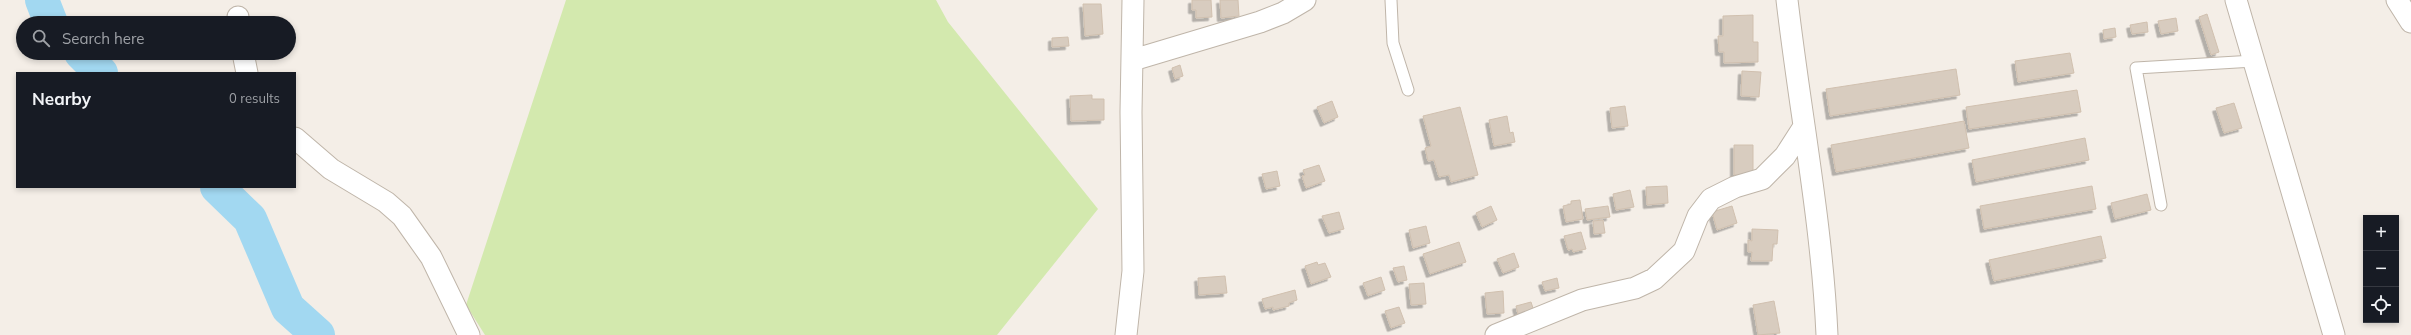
<!DOCTYPE html>
<html lang="en">
<head>
<meta charset="utf-8">
<style>
  :root { --surface:#171b24; --page:#20242c; --text:#f1f3f6; --muted:#9ea1a6; --line:#363941 }
  body { margin:0; font-family:Mulish,sans-serif; background:var(--page); color:var(--text) }
  .controls { position:absolute; right:12px; bottom:12px; display:grid; overflow:hidden; border-radius:0px; box-shadow:0 2px 6px #0003 }
  .controls button { width:36px; height:36px; display:grid; place-items:center; padding:0; border:0; border-bottom:1px solid var(--line); background:var(--surface); color:var(--text); font:20px sans-serif }
  .list { margin:0; padding:0; list-style:none }
  h2 { display:flex; justify-content:space-between; align-items:center; height:52px; margin:0; padding:0 16px; font-size:17px }
  h2 small { font-size:13px; font-weight:400; color:var(--muted) }
  .icon { flex:none; width:22px; height:22px; fill:none; stroke:currentColor; stroke-width:2; stroke-linecap:round; stroke-linejoin:round }
  .map { position:relative; flex:none; width:2411px; height:335px; overflow:hidden }
  .search { position:absolute; background:var(--surface); box-shadow:0 2px 6px #0003; left:16px; top:16px; width:280px; height:44px; display:flex; align-items:center; gap:10px; box-sizing:border-box; padding:0 14px; border-radius:22px; color:var(--muted); font-size:15px }
  .panel { position:absolute; background:var(--surface); box-shadow:0 2px 6px #0003; left:16px; top:72px; width:280px; height:116px; border-radius:0px }
  .map>svg:first-child { display:block }
  .green { fill:#d3e9ae }
  .lines { fill:none; stroke-linecap:round; stroke-linejoin:round }
  .river { stroke:#a2d8f1; stroke-width:34 }
  .building { fill:#d8ccbf; stroke:#d0c0af; filter:url(#shadow) }
  .lane-casing { stroke:#bfb5a9; stroke-width:13 }
  .street-casing { stroke:#bfb5a9; stroke-width:23 }
  .lane { stroke:#fff; stroke-width:11 }
  .street { stroke:#fff; stroke-width:21 }
</style>
</head>
<body>
<div class="map">
<svg width="2411" height="335" viewBox="0 0 2411 335">
  <defs>
    <filter id="shadow"><feDropShadow dx="-3.5" dy="3.5" stdDeviation="0" flood-color="#0004"/></filter>
  </defs>
  <rect width="100%" height="100%" fill="#f4eee7"/>
  <!-- green -->
  <path class="green" d="M 566,0 L 936,0 L 948,22 L 1098,209 L 997,335 L 485,335 L 466,305 Z"/>
  <g class="lines">
    <!-- river -->
    <path class="river" d="M 42,0 L 51,23
      M 81,53 L 101,73
      M 217,187 L 250,219 L 288,308 L 318,335"/>
  </g>
  <!-- building -->
  <path class="building" d="M 1192,0 L 1211,0 L 1212,17 L 1196,18 L 1196,10 L 1192,10 Z
    M 1220,0 L 1238,0 L 1239,16 L 1221,18 Z
    M 1083,4 L 1101,4 L 1103,34 L 1085,36 Z
    M 2207,14 L 2219,52 L 2211,55 L 2199,17 Z
    M 1753,15 L 1753,42 L 1758,42 L 1758,62 L 1724,63 L 1724,52 L 1719,52 L 1718,36 L 1723,36 L 1723,16 Z
    M 2176,18 L 2178,31 L 2161,34 L 2158,21 Z
    M 2147,22 L 2148,32 L 2132,34 L 2130,25 Z
    M 2115,28 L 2116,37 L 2104,39 L 2103,30 Z
    M 1068,37 L 1069,46 L 1052,47 L 1052,38 Z
    M 2070,53 L 2074,73 L 2018,82 L 2015,61 Z
    M 1180,65 L 1183,76 L 1175,79 L 1172,68 Z
    M 1956,69 L 1960,95 L 1830,116 L 1826,89 Z
    M 1742,71 L 1761,72 L 1759,97 L 1741,96 Z
    M 2077,90 L 2081,112 L 1969,129 L 1966,107 Z
    M 1092,95 L 1092,99 L 1104,99 L 1104,120 L 1071,121 L 1070,96 Z
    M 1332,101 L 1338,117 L 1324,123 L 1317,107 Z
    M 2234,103 L 2242,128 L 2224,133 L 2216,108 Z
    M 1625,106 L 1628,126 L 1612,128 L 1610,108 Z
    M 1460,107 L 1478,175 L 1451,182 L 1449,175 L 1439,177 L 1434,160 L 1428,161 L 1425,148 L 1431,146 L 1423,116 Z
    M 1507,116 L 1510,133 L 1513,132 L 1515,142 L 1494,146 L 1489,120 Z
    M 1964,121 L 1969,148 L 1836,172 L 1831,145 Z
    M 2085,138 L 2089,160 L 1976,182 L 1972,160 Z
    M 1734,145 L 1753,145 L 1753,176 L 1734,175 Z
    M 1319,165 L 1325,181 L 1306,188 L 1302,176 L 1305,175 L 1303,170 Z
    M 1277,171 L 1280,186 L 1266,189 L 1262,174 Z
    M 1667,186 L 1668,203 L 1647,205 L 1646,187 Z
    M 2092,186 L 2096,209 L 1984,229 L 1980,206 Z
    M 1630,190 L 1634,207 L 1616,210 L 1613,194 Z
    M 2147,194 L 2151,210 L 2115,219 L 2111,203 Z
    M 1580,200 L 1583,219 L 1566,222 L 1563,206 L 1571,204 L 1571,201 Z
    M 1491,206 L 1497,220 L 1482,227 L 1476,213 Z
    M 1608,206 L 1610,217 L 1587,220 L 1585,209 Z
    M 1732,206 L 1737,223 L 1717,230 L 1712,212 Z
    M 1339,212 L 1344,229 L 1329,233 L 1322,216 Z
    M 1603,220 L 1605,233 L 1594,234 L 1593,221 Z
    M 1426,226 L 1430,243 L 1413,248 L 1409,230 Z
    M 1752,229 L 1778,230 L 1777,244 L 1773,244 L 1772,261 L 1751,261 L 1752,252 L 1748,252 L 1748,240 L 1752,241 Z
    M 1581,232 L 1586,249 L 1573,252 L 1572,249 L 1568,250 L 1564,236 Z
    M 2101,236 L 2106,258 L 1994,281 L 1989,260 Z
    M 1459,242 L 1466,262 L 1430,274 L 1423,254 Z
    M 1514,253 L 1519,267 L 1503,273 L 1497,259 Z
    M 1317,262 L 1318,265 L 1325,263 L 1331,277 L 1311,284 L 1305,266 Z
    M 1404,266 L 1407,280 L 1398,282 L 1393,268 Z
    M 1225,276 L 1227,293 L 1199,295 L 1198,278 Z
    M 1381,277 L 1385,290 L 1368,296 L 1363,283 Z
    M 1557,278 L 1559,288 L 1545,291 L 1542,282 Z
    M 1424,283 L 1426,304 L 1411,305 L 1409,284 Z
    M 1295,290 L 1297,300 L 1289,303 L 1289,306 L 1273,310 L 1273,307 L 1265,309 L 1262,299 Z
    M 1503,291 L 1504,313 L 1487,314 L 1485,293 Z
    M 1774,301 L 1780,333 L 1758,335 L 1753,305 Z
    M 1531,302 L 1535,314 L 1519,318 L 1516,306 Z
    M 1399,307 L 1405,323 L 1391,328 L 1385,311 Z"/>
  <g class="lines">
    <!-- lane casing -->
    <g class="lane-casing">
      <path id="lane" d="M 1391,0 L 1393,43 L 1408,90
        M 2161,205 L 2136,68 L 2254,61"/>
    </g>
    <!-- street casing -->
    <g class="street-casing">
      <path id="street" d="M 1787,0 C 1800,112 1822,223 1827,335
        M 2236,0 L 2334,335
        M 2397,0 L 2411,22
        M 238,17 L 238,23
        M 243,53 L 247,73
        M 1133,60 L 1260,22 L 1283,13 L 1305,0
        M 295,138 L 331,169 L 386,202 L 402,216 L 431,257 L 469,335
        M 1126,335 L 1133,271 L 1131,112 L 1133,0
        M 1496,335 L 1582,300 L 1635,288 L 1654,279 L 1684,251 L 1698,216 L 1711,199 L 1735,187 L 1762,179 L 1785,156 L 1803,128"/>
    </g>
    <!-- lane -->
    <use href="#lane" class="lane"/>
    <!-- street -->
    <use href="#street" class="street"/>
  </g>
</svg>
<div class="controls">
<button>+</button>
<button>−</button>
<button><svg class="icon" aria-label="locate" viewBox="0 0 24 24"><circle cx="12" cy="12" r="6"/><path d="M12 2v4M12 18v4M2 12h4M18 12h4"/></svg></button>
</div>
<div class="search"><svg class="icon" aria-label="search" viewBox="0 0 24 24"><circle cx="10" cy="10" r="6"/><path d="M15 15l6 6"/></svg>Search here</div>
<section class="panel">
<h2>Nearby<small>0 results</small></h2>
<ul class="list">
</ul>
</section>
</div>
</body>
</html>
